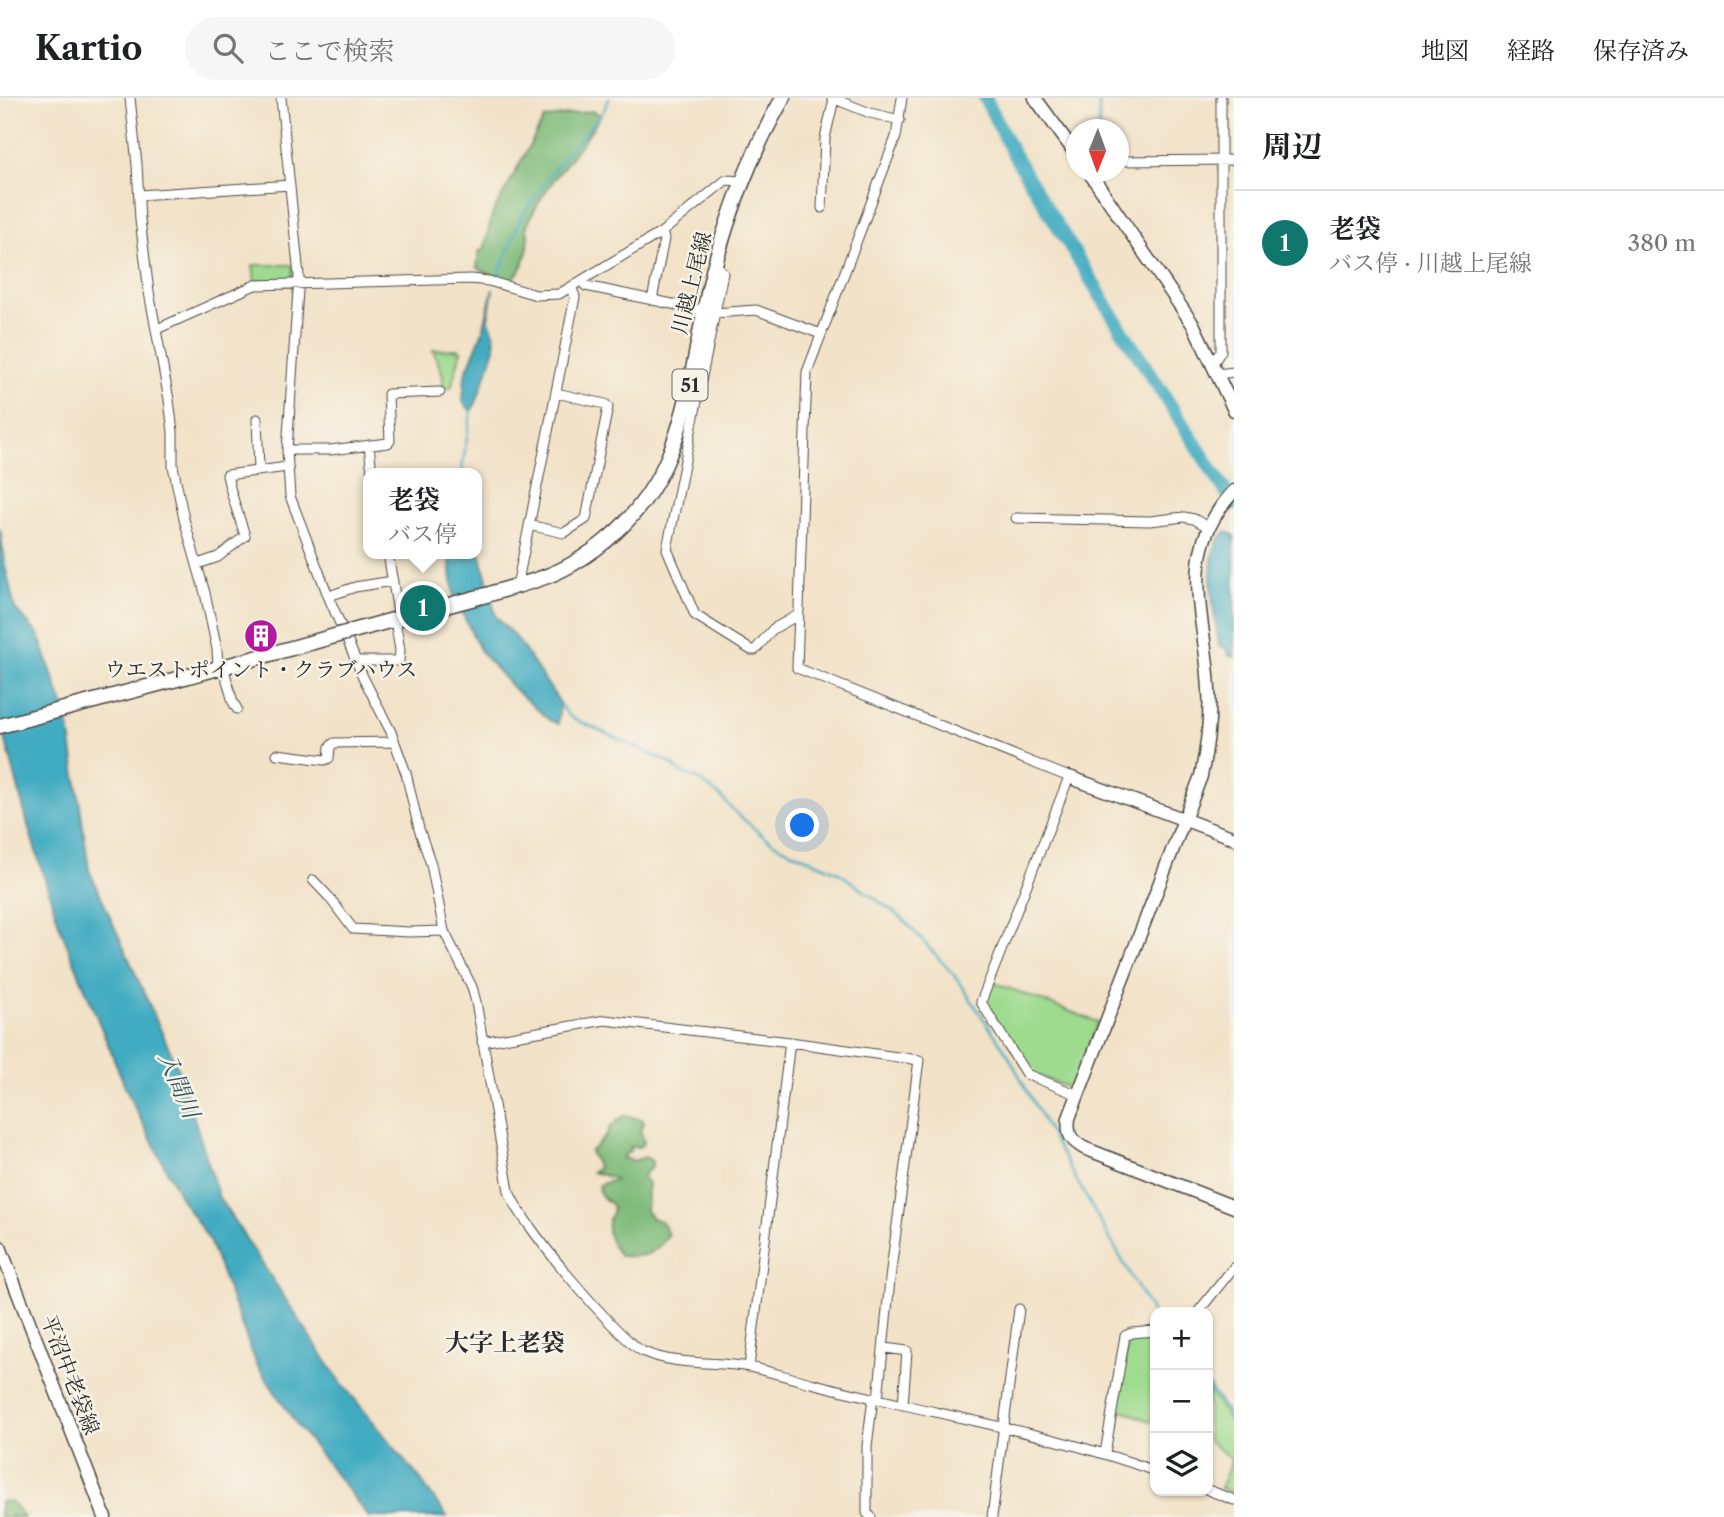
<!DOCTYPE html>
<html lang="ja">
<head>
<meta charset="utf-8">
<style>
  :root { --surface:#fff; --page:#f6f6f6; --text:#202124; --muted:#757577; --line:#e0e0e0; --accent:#0f766e }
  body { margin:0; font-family:"Libre Caslon Text","Noto Serif JP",serif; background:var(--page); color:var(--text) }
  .controls { position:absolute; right:21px; bottom:21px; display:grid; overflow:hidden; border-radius:14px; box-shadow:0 2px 5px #0004 }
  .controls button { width:63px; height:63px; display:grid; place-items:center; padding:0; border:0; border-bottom:2px solid var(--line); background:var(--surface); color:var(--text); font:35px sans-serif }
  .compass { position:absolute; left:1066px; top:21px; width:63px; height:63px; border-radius:50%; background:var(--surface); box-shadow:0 2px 5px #0004; rotate:181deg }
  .you { position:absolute; left:803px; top:728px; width:24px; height:24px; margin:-18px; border:5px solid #fff; border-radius:50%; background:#1a73e8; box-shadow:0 0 0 10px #1a73e833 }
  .badge { display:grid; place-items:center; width:46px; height:46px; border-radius:50%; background:var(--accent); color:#fff; font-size:23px; font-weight:700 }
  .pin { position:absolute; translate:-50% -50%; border:4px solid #fff; box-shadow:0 2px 7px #0006 }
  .popup { position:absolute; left:363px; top:370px; width:119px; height:91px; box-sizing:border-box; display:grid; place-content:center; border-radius:14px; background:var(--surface); filter:drop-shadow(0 2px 5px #0005); font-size:23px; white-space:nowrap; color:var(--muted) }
  .popup b { font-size:26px; color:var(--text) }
  .popup::after { content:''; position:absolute; left:50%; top:100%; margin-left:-14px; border:14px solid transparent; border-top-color:var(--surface) }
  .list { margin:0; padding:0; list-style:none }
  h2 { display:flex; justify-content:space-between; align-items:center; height:91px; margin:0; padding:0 28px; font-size:30px }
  h2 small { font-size:23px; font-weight:400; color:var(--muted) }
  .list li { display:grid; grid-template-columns:46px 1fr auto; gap:21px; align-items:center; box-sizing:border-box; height:105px; padding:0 28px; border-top:2px solid var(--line) }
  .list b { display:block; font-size:26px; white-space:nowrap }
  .list p { margin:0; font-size:23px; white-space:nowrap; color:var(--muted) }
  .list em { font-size:23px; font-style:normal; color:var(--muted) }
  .icon { flex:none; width:38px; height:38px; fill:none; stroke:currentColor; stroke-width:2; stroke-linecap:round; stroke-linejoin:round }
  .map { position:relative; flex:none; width:1234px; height:1419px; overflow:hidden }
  header { display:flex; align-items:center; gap:42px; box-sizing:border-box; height:98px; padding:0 35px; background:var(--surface); border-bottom:2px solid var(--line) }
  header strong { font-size:33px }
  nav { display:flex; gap:38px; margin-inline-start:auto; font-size:24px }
  .search { width:490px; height:63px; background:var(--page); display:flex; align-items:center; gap:18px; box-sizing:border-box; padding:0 24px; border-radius:38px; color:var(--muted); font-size:26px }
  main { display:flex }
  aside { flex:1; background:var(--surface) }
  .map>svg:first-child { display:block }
  .green { fill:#9edb8f; stroke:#64835d; stroke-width:2 }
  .forest { fill:#7ebb7a; stroke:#547352; stroke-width:2 }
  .water { fill:#41abc1; stroke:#366b76; stroke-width:2 }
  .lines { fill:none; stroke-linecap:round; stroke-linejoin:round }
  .stream { stroke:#41abc1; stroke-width:2.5 }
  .river { stroke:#41abc1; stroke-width:14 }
  .street-casing { stroke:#494642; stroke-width:11 }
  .secondary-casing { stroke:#494642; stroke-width:15 }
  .primary-casing { stroke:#494642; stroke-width:17 }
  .street { stroke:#fff; stroke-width:9 }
  .secondary { stroke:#fff; stroke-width:12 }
  .primary { stroke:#fff; stroke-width:14 }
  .primary-bridge-casing { stroke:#494642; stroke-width:17; stroke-linecap:butt }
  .primary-bridge { stroke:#fff; stroke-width:14 }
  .labels { text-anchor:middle; stroke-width:5; stroke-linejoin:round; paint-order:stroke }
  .shield { fill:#f7f3e8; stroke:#686764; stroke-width:2 }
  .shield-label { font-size:19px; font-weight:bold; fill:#2b2b2b }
  .street-label { font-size:21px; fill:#2b2b2b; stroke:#f7f3e8 }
  .poi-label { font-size:21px; fill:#2b2b2b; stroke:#f7f3e8 }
  .water-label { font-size:23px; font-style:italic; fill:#335860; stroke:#f7f3e8 }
  .quarter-label { font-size:24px; font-weight:bold; fill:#2b2b2b; stroke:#f7f3e8 }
</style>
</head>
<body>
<header>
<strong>Kartio</strong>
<div class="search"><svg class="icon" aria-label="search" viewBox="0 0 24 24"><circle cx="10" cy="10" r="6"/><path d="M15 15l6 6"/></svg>ここで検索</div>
<nav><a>地図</a><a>経路</a><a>保存済み</a></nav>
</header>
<main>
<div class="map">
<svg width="1234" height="1419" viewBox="0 0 1234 1419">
  <rect width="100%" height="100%" fill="#f7f3e8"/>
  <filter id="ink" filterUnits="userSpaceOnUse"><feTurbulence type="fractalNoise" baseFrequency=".0143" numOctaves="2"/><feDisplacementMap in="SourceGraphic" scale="14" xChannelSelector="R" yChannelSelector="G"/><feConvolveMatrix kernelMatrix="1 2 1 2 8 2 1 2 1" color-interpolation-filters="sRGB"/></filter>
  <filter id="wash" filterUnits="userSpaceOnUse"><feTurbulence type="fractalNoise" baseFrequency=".00686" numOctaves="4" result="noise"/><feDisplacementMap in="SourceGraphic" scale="28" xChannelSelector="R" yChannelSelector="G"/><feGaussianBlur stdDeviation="1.57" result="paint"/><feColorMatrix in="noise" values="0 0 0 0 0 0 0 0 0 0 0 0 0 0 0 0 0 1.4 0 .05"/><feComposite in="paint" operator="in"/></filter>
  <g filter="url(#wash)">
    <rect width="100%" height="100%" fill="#f2e2c7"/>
    <!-- green -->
    <path class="green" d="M 253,167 L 293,167 L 292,183 L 255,183 Z
      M 458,251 L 461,253 L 451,290 L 443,290 L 443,277 L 433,252 Z
      M 992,884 L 1098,924 L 1073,988 L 1069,990 L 1027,974 L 984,904 Z
      M 1155,1237 L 1155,1325 L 1117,1310 L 1127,1249 L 1132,1240 Z
      M 1208,1291 L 1234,1330 L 1234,1395 L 1220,1390 L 1232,1362 L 1208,1342 Z"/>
    <!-- forest -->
    <path class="forest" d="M 591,13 L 601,17 C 576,58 545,84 526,130 C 533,145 523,174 510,183 L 487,175 L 477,169 L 479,153 L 484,152 L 492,117 L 544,21 Z
      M 625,1017 L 643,1022 L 644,1026 L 640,1031 L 644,1045 L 639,1049 L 630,1049 L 630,1054 L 624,1057 L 623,1060 L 633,1063 L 645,1059 L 652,1063 L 652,1069 L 642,1078 L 648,1085 L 646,1113 L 652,1120 L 662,1124 L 668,1137 C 653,1159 644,1159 620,1158 C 613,1149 606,1137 608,1125 C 608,1119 615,1114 612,1108 C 608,1100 602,1104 598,1090 L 600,1086 L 615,1082 L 610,1079 L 592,1074 L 598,1070 L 590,1054 L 606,1038 L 610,1029 Z
      M 10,1403 L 24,1419 L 0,1419 L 0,1404 Z"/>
    <!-- water -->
    <path class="water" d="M 493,191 L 488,220 L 494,235 L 495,250 L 476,305 L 471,313 L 463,304 L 465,277 L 483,233 Z
      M 0,430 L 5,467 L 15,511 L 38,536 L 68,621 L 89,772 L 180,975 L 219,1100 L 338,1281 L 420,1381 L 447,1419 L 369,1419 L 297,1327 L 257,1267 L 208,1140 L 182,1102 L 130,1000 L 61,832 L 29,731 L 0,620 Z
      M 1226,434 L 1234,437 L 1234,559 L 1228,557 L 1228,552 L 1219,547 C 1215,520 1200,452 1226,434 Z
      M 477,441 L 496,519 L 517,541 L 560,605 L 558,626 L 549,622 L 515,592 L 481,554 L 454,498 L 449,456 L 477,456 Z"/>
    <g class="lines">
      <!-- stream -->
      <path class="stream" d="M 1099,32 L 1099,0
        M 497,181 L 520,122 L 555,70 L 603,14 L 609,0
        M 462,375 C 463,354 469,334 471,313
        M 561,608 L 570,619 L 671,665 L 680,674 L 697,680 L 720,698 L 734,713 L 763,738 L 779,748 L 838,774 L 902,820 L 954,877 L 1007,955 L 1052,1039 L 1155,1220
        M 1208,1287 L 1234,1325"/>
      <!-- river -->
      <path class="river" d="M 985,0 L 1014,57 L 1120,229 L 1234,406"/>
    </g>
  </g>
  <g filter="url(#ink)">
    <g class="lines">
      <!-- street casing -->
      <g class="street-casing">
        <path id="street" d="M 130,0 L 137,67 L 140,122 L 149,194 L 169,302 L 173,334 L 173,368 L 184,421 L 205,495 L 217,551 L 218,569
          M 281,0 L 299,178 L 287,352 L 290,398 L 329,500 L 363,579 L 391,634 L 406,675 L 419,731 L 431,766 L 444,833 L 472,889 L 476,904 L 509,1093 C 516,1120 619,1243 644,1254 C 677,1268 714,1263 749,1269 C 770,1273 790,1280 811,1285 C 841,1293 873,1300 904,1307 C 988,1326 1074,1343 1155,1373
          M 832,0 L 870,15 L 900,22
          M 902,0 L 896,39 L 807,274 L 797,570 L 1069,679 L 981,904 L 1026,976 L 1078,997
          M 1118,63 L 1234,62
          M 139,97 L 290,87
          M 822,110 L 825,40 L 834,1
          M 715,167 L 723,175 L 667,451 L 695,517 L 751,552 L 755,552 L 773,531 L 798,517
          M 582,184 L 586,188 L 715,215 L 756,212 L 821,236
          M 652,202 L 664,141 L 662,134
          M 157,231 L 255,187 L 471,181 L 489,183 L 536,197 L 559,196 L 662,134 L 726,82 L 742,83
          M 1212,267 L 1221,253 L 1221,0
          M 1217,276 L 1234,274
          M 257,321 L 259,371
          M 369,347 L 372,375
          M 287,352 L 330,352 L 388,345 L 390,343 L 388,296 L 440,294
          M 1016,420 L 1150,423 L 1184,419 L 1194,421 L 1208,429
          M 529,427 L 564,435 L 586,421 L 608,309 L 605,306 L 556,295
          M 388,456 L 399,520
          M 198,466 L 218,459 L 245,438 C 239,417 231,398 227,377 L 287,369
          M 517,488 L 575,199 L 572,190
          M 329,498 L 355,489 L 393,483
          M 356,563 L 399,563 L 400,552 L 395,522
          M 223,568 L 233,604 L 237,611
          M 277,656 L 325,662 L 329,660 L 330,649 L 334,645 L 395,644
          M 313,782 L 329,799 L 353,831 L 409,834 L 444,833
          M 482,944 L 605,922 L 790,944 L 749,1269
          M 790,944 L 919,962 L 891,1172 L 878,1301
          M 1198,1214 L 1234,1169
          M 885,1250 L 907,1253 L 903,1307
          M 1105,1355 L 1125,1238 L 1132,1235 L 1155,1233
          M 1208,1392 L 1234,1402
          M 871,1419 L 867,1415 L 867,1348 L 873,1300
          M 992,1419 L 1019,1211"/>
      </g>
      <!-- secondary casing -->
      <g class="secondary-casing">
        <path id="secondary" d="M 1035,0 L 1076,56
          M 1089,74 L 1194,228 L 1234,312
          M 1234,393 C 1175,456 1206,517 1209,592 C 1211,621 1207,650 1201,678 L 1069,1020 C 1067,1036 1070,1042 1084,1050 L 1234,1109
          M 1069,679 L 1234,740
          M 0,1149 L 105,1419"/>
      </g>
      <!-- primary casing -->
      <g class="primary-casing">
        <path id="primary" d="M 367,529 C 408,518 449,507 490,496 C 518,487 548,481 574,465 C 694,394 684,284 715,166 C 731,108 753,52 783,0
          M 0,628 L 245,563"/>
      </g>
      <!-- street -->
      <use href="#street" class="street"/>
      <!-- secondary -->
      <use href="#secondary" class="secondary"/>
      <!-- primary -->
      <use href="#primary" class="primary"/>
      <!-- primary-bridge casing -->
      <g class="primary-bridge-casing">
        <path id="primary-bridge" d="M 245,563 L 367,529"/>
      </g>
      <!-- primary-bridge -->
      <use href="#primary-bridge" class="primary-bridge"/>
    </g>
  </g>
  <!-- icons -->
  <defs>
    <g id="building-disc" transform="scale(1.75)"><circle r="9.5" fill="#b5179e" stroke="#f7f3e8"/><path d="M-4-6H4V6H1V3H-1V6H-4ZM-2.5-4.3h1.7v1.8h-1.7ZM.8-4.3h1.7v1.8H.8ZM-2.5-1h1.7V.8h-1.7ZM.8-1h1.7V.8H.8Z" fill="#fff"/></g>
  </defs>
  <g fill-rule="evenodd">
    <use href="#building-disc" x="261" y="538"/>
  </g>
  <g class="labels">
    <!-- shield labels -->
    <rect class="shield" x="672.5" y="271.5" width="35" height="31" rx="5"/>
    <g class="shield-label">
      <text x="690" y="294">51</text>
    </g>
    <!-- street labels -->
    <g class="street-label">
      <text transform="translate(692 185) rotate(-76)" y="7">川越上尾線</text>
      <text transform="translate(70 1277) rotate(69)" y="7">平沼中老袋線</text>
    </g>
    <!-- poi labels -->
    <g class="poi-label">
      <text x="261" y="579">ウエストポイント・クラブハウス</text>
    </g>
    <!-- water labels -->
    <g class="water-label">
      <text transform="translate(179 987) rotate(67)" y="8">入間川</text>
    </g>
    <!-- quarter labels -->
    <g class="quarter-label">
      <text x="505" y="1253">大字上老袋</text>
    </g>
  </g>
</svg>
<div class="controls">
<button>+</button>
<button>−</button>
<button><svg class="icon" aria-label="layers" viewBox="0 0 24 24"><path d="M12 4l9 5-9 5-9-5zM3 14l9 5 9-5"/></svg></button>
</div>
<svg class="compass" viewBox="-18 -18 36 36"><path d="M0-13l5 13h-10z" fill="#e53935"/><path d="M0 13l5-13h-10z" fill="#757577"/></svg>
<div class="you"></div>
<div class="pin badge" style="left:423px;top:510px">1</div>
<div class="popup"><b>老袋</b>バス停</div>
</div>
<aside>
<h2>周辺<small></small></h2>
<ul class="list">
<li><span class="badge">1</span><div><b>老袋</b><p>バス停 · 川越上尾線</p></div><em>380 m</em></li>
</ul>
</aside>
</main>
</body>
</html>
